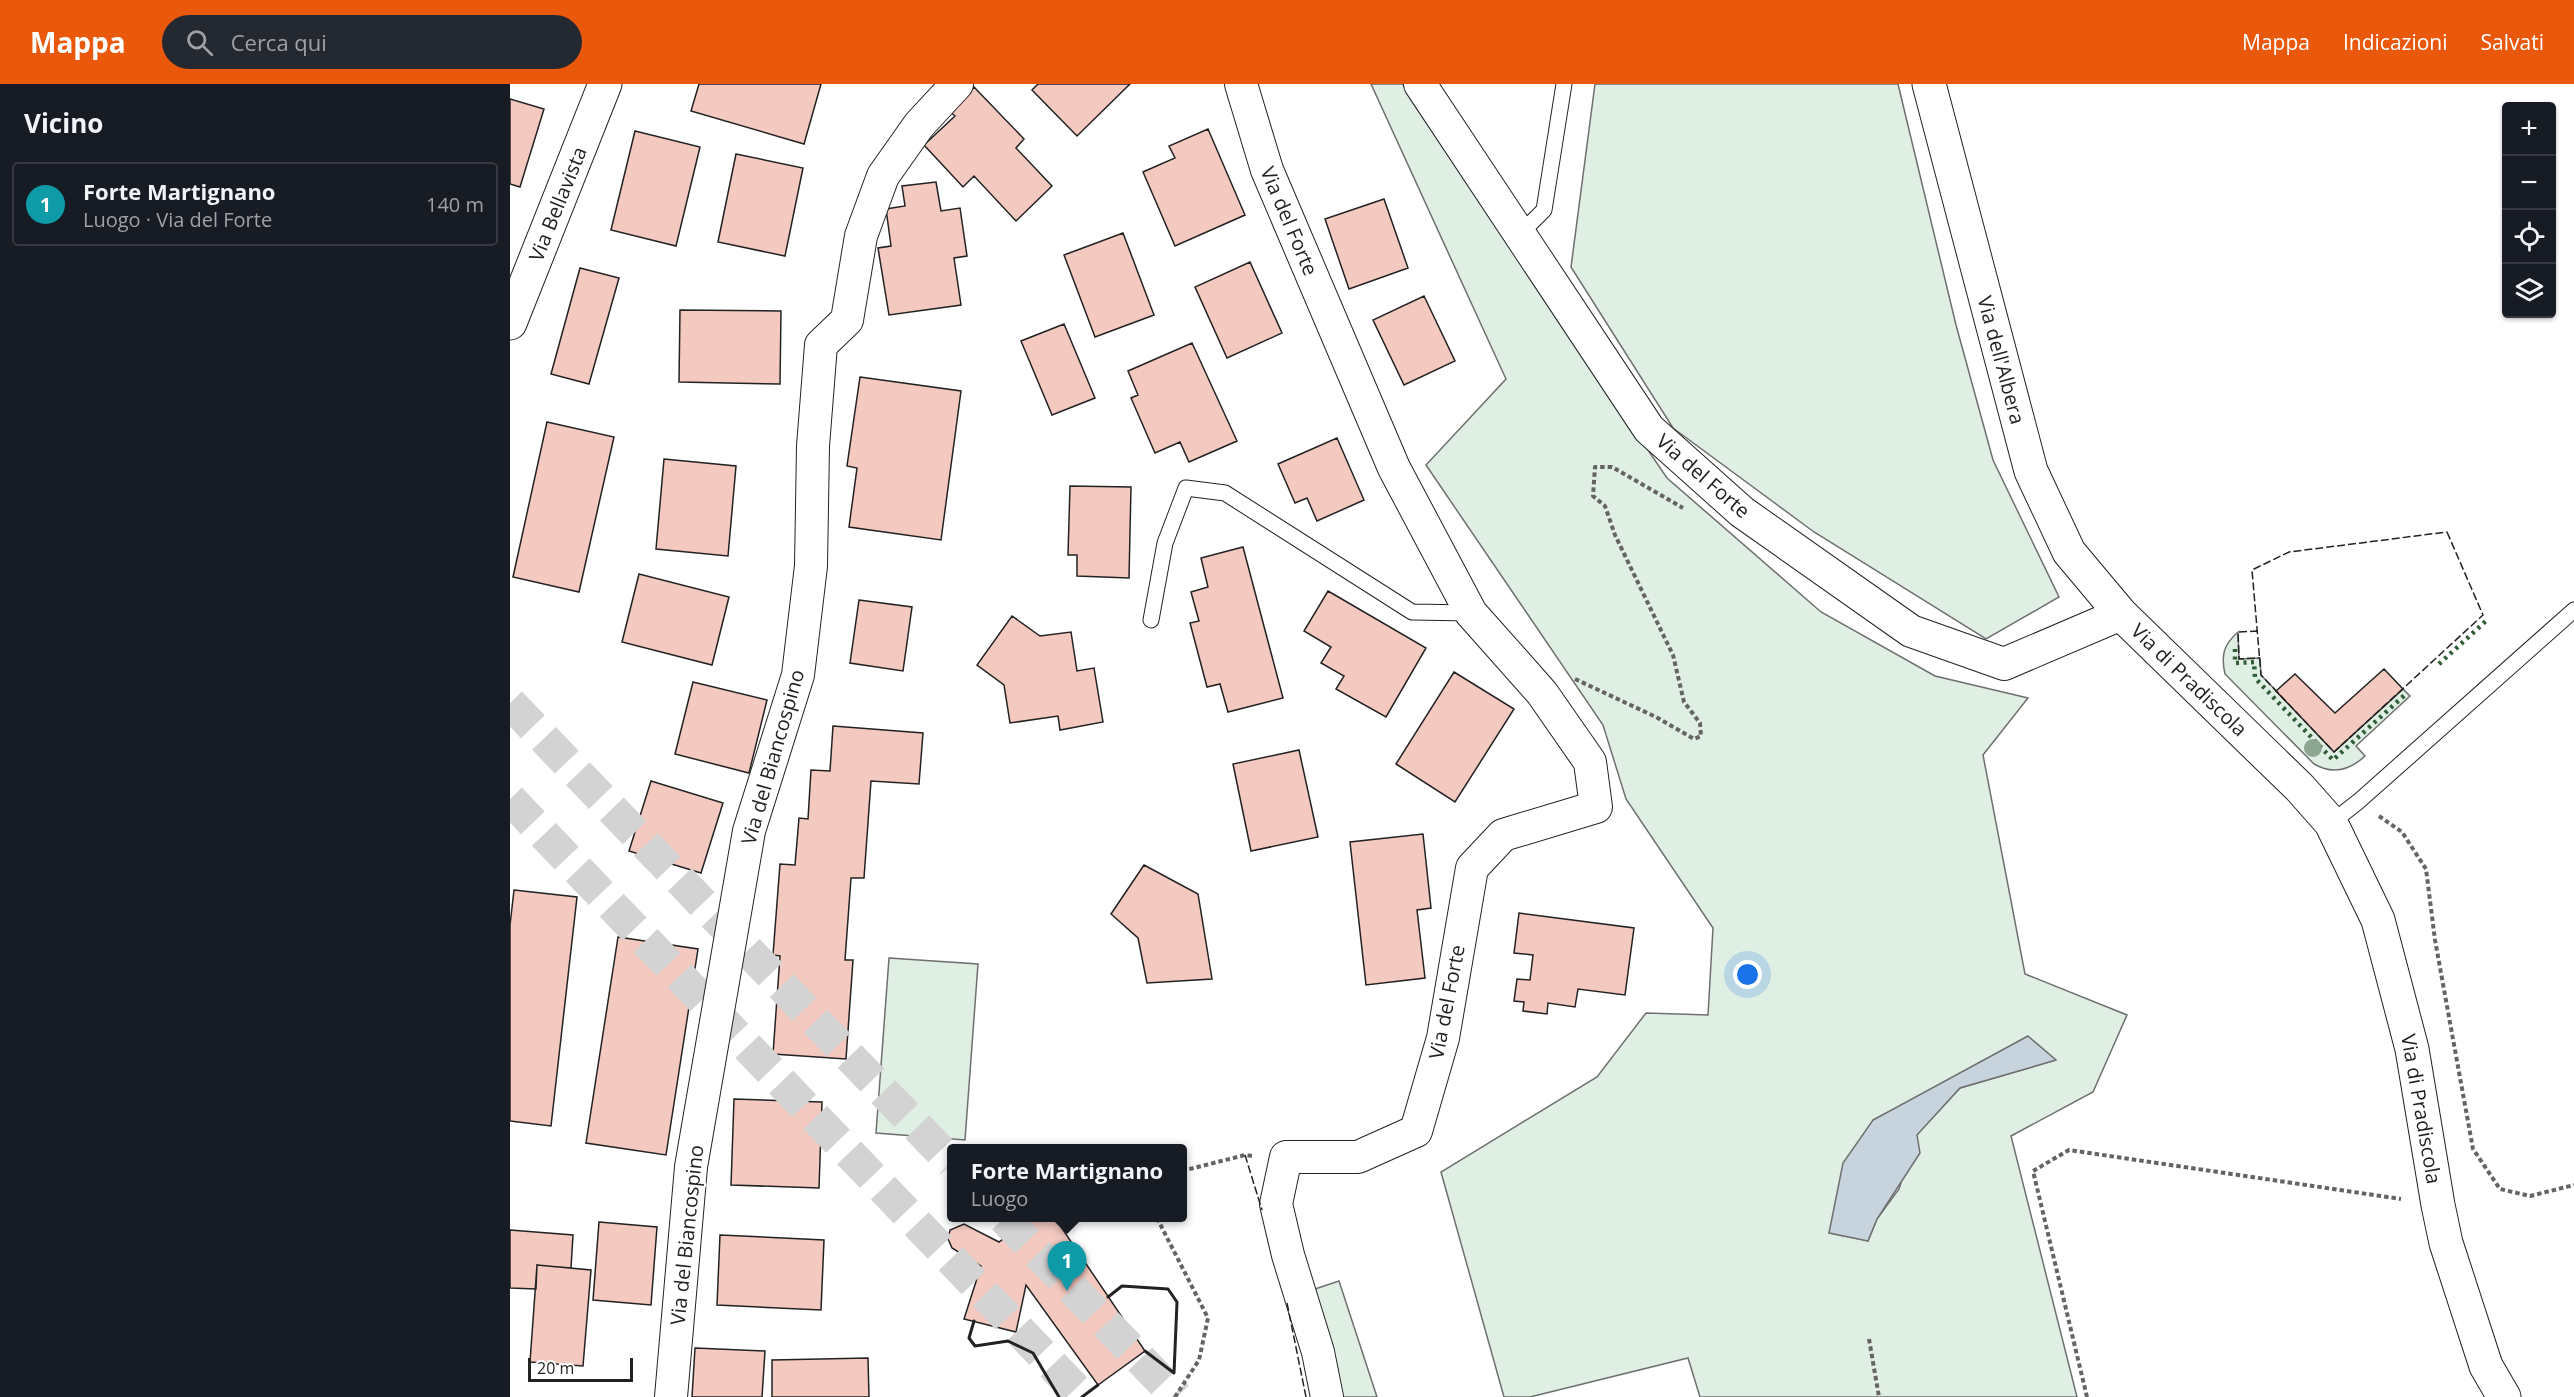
<!DOCTYPE html>
<html lang="it">
<head>
<meta charset="utf-8">
<style>
  :root { --surface:#171b24; --page:#242831; --text:#f1f3f6; --muted:#9ea1a6; --line:#363941; --accent:#ea580c }
  body { margin:0; font-family:"Open Sans",sans-serif; background:var(--page); color:var(--text) }
  .controls { position:absolute; right:18px; top:18px; display:grid; overflow:hidden; border-radius:6px; box-shadow:0 2px 4px #0004 }
  .controls button { width:54px; height:54px; display:grid; place-items:center; padding:0; border:0; border-bottom:2px solid var(--line); background:var(--surface); color:var(--text); font:30px sans-serif }
  .scale { position:absolute; left:18px; bottom:15px; width:105px; box-sizing:border-box; padding-left:6px; border:3px solid #222; border-top:0; font-size:16px; line-height:21px; white-space:nowrap; color:#222; -webkit-text-stroke:4px #fff; paint-order:stroke }
  .you { position:absolute; left:1238px; top:891px; width:21px; height:21px; margin:-15px; border:4px solid #fff; border-radius:50%; background:#1a73e8; box-shadow:0 0 0 9px #1a73e833 }
  .badge { display:grid; place-items:center; width:39px; height:39px; border-radius:50%; background:var(--accent); color:#fff; font-size:20px; font-weight:700 }
  .pin { position:absolute; translate:-50% -50px; filter:drop-shadow(0 2px 3px #0008) }
  .pin::after { content:''; position:absolute; top:32px; width:21px; height:18px; background:inherit; clip-path:polygon(0 0,100% 0,50% 100%) }
  .popup { position:absolute; left:437px; top:1060px; width:240px; height:78px; box-sizing:border-box; display:grid; place-content:center; border-radius:6px; background:var(--surface); filter:drop-shadow(0 2px 4px #0005); font-size:20px; white-space:nowrap; color:var(--muted) }
  .popup b { font-size:22px; color:var(--text) }
  .popup::after { content:''; position:absolute; left:50%; top:100%; margin-left:-12px; border:12px solid transparent; border-top-color:var(--surface) }
  .list { margin:0; padding:0; list-style:none }
  h2 { display:flex; justify-content:space-between; align-items:center; height:78px; margin:0; padding:0 24px; font-size:26px }
  h2 small { font-size:20px; font-weight:400; color:var(--muted) }
  .list li { display:grid; grid-template-columns:39px 1fr auto; gap:18px; align-items:center; box-sizing:border-box; height:84px; margin:0 12px 12px; padding:0 12px; border:2px solid var(--line); border-radius:6px }
  .list b { display:block; font-size:22px; white-space:nowrap }
  .list p { margin:0; font-size:20px; white-space:nowrap; color:var(--muted) }
  .list em { font-size:20px; font-style:normal; color:var(--muted) }
  .icon { flex:none; width:33px; height:33px; fill:none; stroke:currentColor; stroke-width:2; stroke-linecap:round; stroke-linejoin:round }
  .map { position:relative; flex:none; width:2064px; height:1313px; overflow:hidden }
  header { display:flex; align-items:center; gap:36px; box-sizing:border-box; height:84px; padding:0 30px; background:var(--accent); color:#fff }
  header strong { font-size:28px }
  nav { display:flex; gap:33px; margin-inline-start:auto; font-size:21px }
  .search { width:420px; height:54px; background:var(--page); display:flex; align-items:center; gap:15px; box-sizing:border-box; padding:0 21px; border-radius:33px; color:var(--muted); font-size:22px }
  main { display:flex }
  aside { flex:1; background:var(--surface) }
  .map>svg:first-child { display:block }
  .green { fill:#e0efe3; stroke:#6f6f6f; stroke-width:1.5; fill-rule:evenodd }
  .water { fill:#c7d3dd; stroke:#6f6f6f; stroke-width:1.5 }
  .building { fill:#f3c9c0; stroke:#222; stroke-width:1.5 }
  .lines { fill:none; stroke-linecap:round; stroke-linejoin:round }
  .trunk-tunnel { stroke:#d3d3d3; stroke-width:33; stroke-dasharray:33 16; stroke-linecap:butt }
  .service-casing { stroke:#222; stroke-width:17 }
  .minor-casing { stroke:#222; stroke-width:34 }
  .tertiary-casing { stroke:#222; stroke-width:35 }
  .path { stroke:#646464; stroke-width:4; stroke-dasharray:4.5 3; stroke-linecap:butt }
  .service { stroke:#fff; stroke-width:15 }
  .minor { stroke:#fff; stroke-width:32 }
  .tertiary { stroke:#fff; stroke-width:33 }
  .hedge { stroke:#2f5e38; stroke-width:4.5; stroke-dasharray:3 4.5; stroke-linecap:butt }
  .fence { stroke:#222; stroke-width:1.5; stroke-dasharray:8 3; stroke-linecap:butt }
  .wall { stroke:#222; stroke-width:3 }
  .tree { fill:#8da692 }
  .labels { text-anchor:middle; stroke-width:4.5; stroke-linejoin:round; paint-order:stroke }
  .street-label { font-size:20px; fill:#222; stroke:#fff }
</style>
</head>
<body>
<header>
<strong>Mappa</strong>
<div class="search"><svg class="icon" aria-label="search" viewBox="0 0 24 24"><circle cx="10" cy="10" r="6"/><path d="M15 15l6 6"/></svg>Cerca qui</div>
<nav><a>Mappa</a><a>Indicazioni</a><a>Salvati</a></nav>
</header>
<main>
<aside>
<h2>Vicino<small></small></h2>
<ul class="list">
<li><span class="badge" style="background:#0f9aa8">1</span><div><b>Forte Martignano</b><p>Luogo · Via del Forte</p></div><em>140 m</em></li>
</ul>
</aside>
<div class="map">
<svg width="2064" height="1313" viewBox="0 0 2064 1313">
  <rect width="100%" height="100%" fill="#fff"/>
  <!-- green -->
  <path class="green" d="M 861,0 L 893,0 L 974,125 L 1157,394 L 1311,528 L 1425,592 L 1518,614 L 1473,671 L 1515,890 L 1617,931 L 1583,1008 L 1501,1052 L 1567,1313 L 1190,1313 L 1178,1274 L 1020,1313 L 994,1313 L 931,1088 L 1087,993 L 1136,929 L 1198,931 L 1203,844 L 1116,715 L 1093,641 L 916,381 L 996,295 ZM 1546,976 L 1450,1004 L 1406,1051 L 1389,1105 L 1367,1135 L 1358,1157 L 1319,1149 L 1363,1036 L 1432,1000 Z
    M 1085,0 L 1388,0 L 1446,241 L 1483,376 L 1549,513 L 1476,555 L 1304,448 L 1163,344 L 1061,183 Z
    M 1728,548 L 1729,575 L 1750,574 L 1751,591 L 1824,667 L 1893,605 L 1900,612 L 1846,662 L 1855,672 C 1840,686 1823,691 1804,680 L 1715,590 C 1711,572 1713,561 1728,548 Z
    M 379,874 L 468,880 L 455,1056 L 366,1049 Z
    M 829,1197 L 867,1313 L 832,1313 L 805,1205 Z"/>
  <!-- water -->
  <path class="water" d="M 1518,952 L 1546,976 L 1450,1004 L 1407,1051 L 1410,1069 L 1367,1135 L 1358,1157 L 1319,1149 L 1333,1079 L 1363,1036 Z"/>
  <!-- building -->
  <path class="building" d="M 189,0 L 311,0 L 294,60 L 181,27 Z
    M 528,0 L 620,0 L 567,52 L 522,6 Z
    M 464,3 L 514,55 L 506,64 L 542,102 L 506,137 L 464,92 L 453,103 L 414,61 L 445,32 L 439,27 Z
    M 0,15 L 34,25 L 10,103 L 0,100 Z
    M 698,45 L 735,131 L 665,162 L 633,88 L 665,74 L 659,62 Z
    M 125,47 L 190,63 L 166,162 L 101,146 Z
    M 226,70 L 293,84 L 275,172 L 208,158 Z
    M 426,98 L 431,127 L 450,124 L 457,172 L 444,174 L 451,221 L 379,231 L 368,164 L 381,162 L 376,125 L 395,122 L 392,102 Z
    M 874,115 L 898,184 L 839,205 L 815,135 Z
    M 613,149 L 644,231 L 585,253 L 554,171 Z
    M 740,178 L 772,249 L 717,274 L 685,203 Z
    M 70,184 L 109,194 L 79,300 L 41,290 Z
    M 914,212 L 945,277 L 894,301 L 863,236 Z
    M 170,226 L 271,227 L 270,300 L 169,298 Z
    M 554,240 L 585,314 L 542,331 L 511,257 Z
    M 682,259 L 727,357 L 679,378 L 670,358 L 645,369 L 621,314 L 628,311 L 618,287 Z
    M 350,293 L 451,307 L 431,456 L 339,443 L 347,384 L 337,382 Z
    M 37,338 L 104,353 L 69,508 L 3,493 Z
    M 827,354 L 854,416 L 807,437 L 797,414 L 785,419 L 768,380 Z
    M 154,375 L 226,382 L 218,472 L 146,465 Z
    M 560,402 L 621,403 L 619,494 L 567,492 L 567,471 L 558,471 Z
    M 733,463 L 773,614 L 718,628 L 710,600 L 697,603 L 680,539 L 689,537 L 681,508 L 698,503 L 691,474 Z
    M 129,490 L 219,513 L 202,581 L 112,558 Z
    M 818,507 L 916,564 L 876,633 L 826,605 L 834,592 L 811,579 L 821,563 L 794,547 Z
    M 349,516 L 402,523 L 393,587 L 340,579 Z
    M 502,532 L 530,552 L 561,548 L 567,587 L 584,584 L 593,638 L 550,646 L 548,632 L 500,639 L 494,601 L 467,581 Z
    M 1874,585 L 1893,605 L 1824,668 L 1766,607 L 1785,590 L 1825,629 Z
    M 944,588 L 1004,625 L 945,718 L 886,680 Z
    M 183,598 L 257,616 L 239,689 L 165,670 Z
    M 323,642 L 413,649 L 409,700 L 361,697 L 354,794 L 341,794 L 335,876 L 343,876 L 336,975 L 263,970 L 270,872 L 263,871 L 270,780 L 285,781 L 289,734 L 298,735 L 301,686 L 320,687 Z
    M 789,666 L 808,753 L 741,767 L 723,680 Z
    M 141,697 L 213,719 L 191,789 L 119,767 Z
    M 913,750 L 921,824 L 907,826 L 915,894 L 856,901 L 840,758 Z
    M 634,781 L 688,810 L 702,895 L 637,899 L 628,854 L 601,830 Z
    M 4,806 L 67,813 L 41,1042 L 0,1037 L 0,841 Z
    M 1009,829 L 1124,844 L 1115,911 L 1068,905 L 1065,923 L 1038,919 L 1037,930 L 1013,927 L 1014,918 L 1004,917 L 1007,895 L 1020,896 L 1023,871 L 1004,869 Z
    M 108,853 L 188,865 L 156,1071 L 76,1059 Z
    M 224,1015 L 312,1018 L 309,1104 L 221,1101 Z
    M 520,1134 L 545,1134 L 635,1267 L 588,1301 L 516,1201 L 506,1248 L 454,1235 L 471,1182 L 442,1164 L 438,1155 L 440,1146 L 454,1140 L 489,1158 Z
    M 89,1138 L 147,1143 L 141,1221 L 83,1216 Z
    M 0,1146 L 63,1151 L 61,1184 L 27,1181 L 26,1205 L 0,1204 Z
    M 210,1151 L 314,1156 L 311,1226 L 207,1221 Z
    M 27,1181 L 81,1186 L 73,1282 L 20,1278 Z
    M 185,1264 L 255,1267 L 252,1313 L 182,1313 Z
    M 358,1274 L 359,1313 L 262,1313 L 262,1276 Z"/>
  <g class="lines">
    <!-- trunk-tunnel -->
    <path class="trunk-tunnel" d="M 0,619 L 442,1079
      M 0,715 L 573,1313
      M 494,1134 L 667,1313"/>
    <!-- service casing -->
    <g class="service-casing">
      <path id="service" d="M 1010,150 L 1034,126 L 1054,0
        M 641,536 L 655,459 L 676,404 L 715,409 L 902,528 L 961,529
        M 1821,739 L 1849,717 L 2064,526"/>
    </g>
    <!-- minor casing -->
    <g class="minor-casing">
      <path id="minor" d="M 731,0 L 757,86 L 884,384 L 961,529 L 1032,609 L 1080,678 L 1086,723 L 993,751 L 962,784 L 933,954 L 906,1047 L 848,1073 L 776,1073 L 766,1120 L 778,1171 L 808,1268 L 817,1313
        M 910,0 L 1139,345 L 1232,428 L 1401,547 L 1494,580 L 1611,530
        M 161,1313 L 181,1083 L 239,747 L 288,591 L 301,482 L 303,362 L 311,261 L 337,236 L 351,152 L 373,92 L 409,41 L 447,0"/>
    </g>
    <!-- tertiary casing -->
    <g class="tertiary-casing">
      <path id="tertiary" d="M 1419,0 L 1521,387 L 1559,468 L 1611,530 L 1790,704 L 1821,739 L 1868,836 L 1902,965 L 1928,1121 L 1936,1159 L 1976,1282 L 1994,1313
        M 0,239 L 95,0"/>
    </g>
    <!-- path -->
    <path class="path" d="M 1065,595 L 1146,633 L 1184,655 L 1191,652 L 1190,639 L 1174,618 L 1163,571 L 1105,451 L 1095,422 L 1083,412 L 1085,383 L 1102,383 L 1173,424
      M 1869,732 L 1892,748 L 1916,785 L 1925,856 L 1963,1065 L 1990,1105 L 2020,1112 L 2064,1101
      M 672,1087 L 735,1071 L 742,1072
      M 647,1134 L 698,1234 L 689,1276 L 665,1313
      M 1359,1255 L 1369,1313
      M 1577,1313 L 1523,1087 L 1559,1066 L 1891,1115"/>
    <!-- service -->
    <use href="#service" class="service"/>
    <!-- minor -->
    <use href="#minor" class="minor"/>
    <!-- tertiary -->
    <use href="#tertiary" class="tertiary"/>
    <!-- hedge -->
    <path class="hedge" d="M 1725,565 L 1725,579 L 1744,578 L 1745,594 L 1823,676 L 1897,609
      M 1929,580 L 1977,536"/>
    <!-- fence -->
    <path class="fence" d="M 1937,448 L 1973,531 L 1824,668 L 1751,591 L 1742,486 L 1779,468 Z
      M 1748,547 L 1728,548 L 1729,575 L 1750,574
      M 735,1071 L 752,1126
      M 777,1219 L 796,1313"/>
    <!-- wall -->
    <path class="wall" d="M 598,1213 L 612,1202 L 658,1205 L 667,1218 L 664,1289 L 635,1267
      M 464,1237 L 459,1254 L 465,1262 L 498,1257 L 523,1269 L 549,1313
      M 572,1313 L 588,1301"/>
  </g>
  <!-- trees -->
  <circle class="tree" cx="1803" cy="664" r="9"/>
  <g class="labels">
    <!-- street labels -->
    <g class="street-label">
      <text transform="translate(48 120) rotate(-68)" y="7">Via Bellavista</text>
      <text transform="translate(779 137) rotate(67)" y="7">Via del Forte</text>
      <text transform="translate(1491 276) rotate(75)" y="7">Via dell'Albera</text>
      <text transform="translate(1193 392) rotate(41)" y="7">Via del Forte</text>
      <text transform="translate(1679 596) rotate(44)" y="7">Via di Pradiscola</text>
      <text transform="translate(263 673) rotate(-74)" y="7">Via del Biancospino</text>
      <text transform="translate(937 918) rotate(-79)" y="7">Via del Forte</text>
      <text transform="translate(1911 1025) rotate(80)" y="7">Via di Pradiscola</text>
      <text transform="translate(177 1151) rotate(-84)" y="7">Via del Biancospino</text>
    </g>
  </g>
</svg>
<div class="controls">
<button>+</button>
<button>−</button>
<button><svg class="icon" aria-label="locate" viewBox="0 0 24 24"><circle cx="12" cy="12" r="6"/><path d="M12 2v4M12 18v4M2 12h4M18 12h4"/></svg></button>
<button><svg class="icon" aria-label="layers" viewBox="0 0 24 24"><path d="M12 4l9 5-9 5-9-5zM3 14l9 5 9-5"/></svg></button>
</div>
<div class="scale">20 m</div>
<div class="you"></div>
<div class="pin badge" style="left:557px;top:1207px;background:#0f9aa8">1</div>
<div class="popup"><b>Forte Martignano</b>Luogo</div>
</div>
</main>
</body>
</html>
